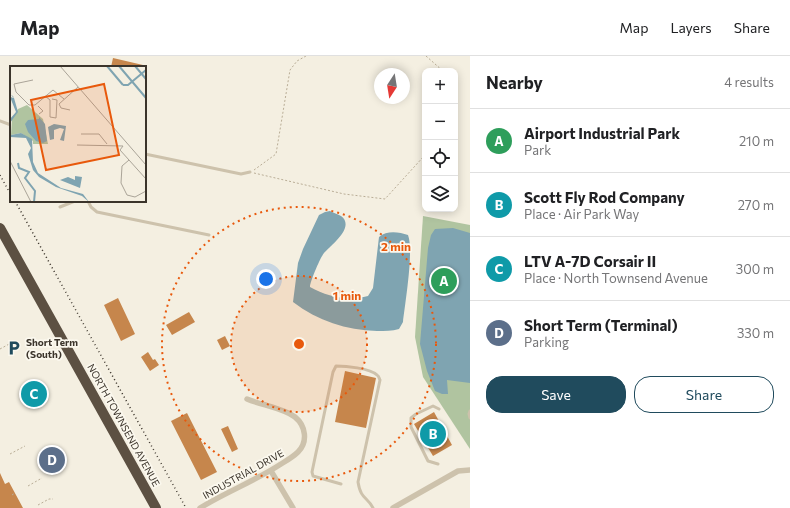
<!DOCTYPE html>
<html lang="en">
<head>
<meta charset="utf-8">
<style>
  :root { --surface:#fff; --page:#f2f2f2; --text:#202124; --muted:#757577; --line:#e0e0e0; --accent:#204b5d }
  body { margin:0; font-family:Commissioner,sans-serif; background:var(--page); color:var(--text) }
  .controls { position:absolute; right:12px; top:12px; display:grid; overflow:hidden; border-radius:8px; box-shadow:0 2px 10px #0003 }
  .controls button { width:36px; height:36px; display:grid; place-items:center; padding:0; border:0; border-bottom:1px solid var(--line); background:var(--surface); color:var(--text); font:20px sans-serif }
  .compass { position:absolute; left:374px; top:12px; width:36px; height:36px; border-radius:50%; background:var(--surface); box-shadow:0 2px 10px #0003; rotate:192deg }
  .you { position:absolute; left:266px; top:223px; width:14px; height:14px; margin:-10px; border:3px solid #fff; border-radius:50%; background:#1a73e8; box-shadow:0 0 0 6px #1a73e833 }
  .badge { display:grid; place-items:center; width:26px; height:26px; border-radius:50%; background:var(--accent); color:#fff; font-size:13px; font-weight:700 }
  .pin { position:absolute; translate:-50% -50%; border:2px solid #fff; box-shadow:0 1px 4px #0006 }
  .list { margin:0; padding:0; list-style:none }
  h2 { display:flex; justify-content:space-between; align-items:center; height:52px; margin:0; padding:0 16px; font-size:17px }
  h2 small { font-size:13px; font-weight:400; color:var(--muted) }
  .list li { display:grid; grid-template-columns:26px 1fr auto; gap:12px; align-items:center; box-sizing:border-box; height:64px; padding:0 16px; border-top:1px solid var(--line) }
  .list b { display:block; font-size:15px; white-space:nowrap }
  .list p { margin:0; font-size:13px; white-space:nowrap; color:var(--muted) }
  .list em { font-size:13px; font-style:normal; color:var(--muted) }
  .actions { display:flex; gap:8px; padding:12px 16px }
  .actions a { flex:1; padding:9px 0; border:1px solid var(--accent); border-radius:16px; text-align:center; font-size:14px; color:var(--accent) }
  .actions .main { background:var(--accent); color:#fff }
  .icon { flex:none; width:22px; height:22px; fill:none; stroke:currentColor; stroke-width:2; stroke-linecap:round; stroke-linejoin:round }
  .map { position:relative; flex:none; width:470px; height:452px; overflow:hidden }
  header { display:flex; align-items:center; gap:24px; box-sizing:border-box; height:56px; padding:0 20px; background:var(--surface); border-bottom:1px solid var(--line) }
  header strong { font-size:19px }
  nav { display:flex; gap:22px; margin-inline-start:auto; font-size:14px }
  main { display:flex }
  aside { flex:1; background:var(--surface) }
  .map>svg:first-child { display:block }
  .green { fill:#b0c4a0 }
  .water { fill:#7fa4b1 }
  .building { fill:#c6864c }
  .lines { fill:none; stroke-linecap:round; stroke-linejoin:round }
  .path { stroke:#b9ad96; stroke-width:1; stroke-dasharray:2 2; stroke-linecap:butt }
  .lane { stroke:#cdc2ac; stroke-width:3 }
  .street { stroke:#cdc2ac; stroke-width:5.5 }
  .highway { stroke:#5c5042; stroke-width:10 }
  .rail { stroke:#3b342b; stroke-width:1.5; stroke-dasharray:1 3; stroke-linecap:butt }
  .ring { fill:none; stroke:#e8590c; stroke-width:2; stroke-dasharray:2 4 }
  .labels { text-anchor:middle; stroke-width:3.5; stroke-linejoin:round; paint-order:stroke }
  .poi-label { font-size:10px; font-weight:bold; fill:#3b342b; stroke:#fbf8ee; text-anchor:start }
  .street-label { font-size:10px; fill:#3b342b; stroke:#fbf8ee }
  .inset-river { fill:none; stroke:#7fa4b1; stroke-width:2 }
  .inset-road { fill:none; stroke:#aaa498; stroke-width:1 }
  .view { fill:#e8590c; fill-opacity:0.15; stroke:#e8590c; stroke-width:2 }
  .inset-edge { fill:none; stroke:#3b342b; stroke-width:2 }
  .centre { fill:#e8590c; stroke:#fbf8ee; stroke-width:2 }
  .ring-label { font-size:12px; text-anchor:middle; font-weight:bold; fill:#e8590c; stroke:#fbf8ee; stroke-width:3.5; stroke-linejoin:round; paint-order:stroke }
</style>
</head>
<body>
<header>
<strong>Map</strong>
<nav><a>Map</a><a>Layers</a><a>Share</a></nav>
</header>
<main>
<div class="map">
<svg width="470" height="452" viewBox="0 0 470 452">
  <rect width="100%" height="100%" fill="#f4efe1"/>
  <!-- green -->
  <path class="green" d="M 423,160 L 470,169 L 470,393 L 423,321 L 415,281 Z"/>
  <!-- water -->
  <path class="water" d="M 330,155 C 333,157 338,158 341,160 C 356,171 330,190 324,197 C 320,202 310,226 310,231 C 328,241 348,245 368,240 L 373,232 L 379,181 C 387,174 399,176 408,179 C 414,194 405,248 403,266 L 399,273 C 392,275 385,275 377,275 C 346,274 318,265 293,246 L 298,207 L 303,193 L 319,159 L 325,156 Z
    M 453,172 L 470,177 L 470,327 L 447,324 L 448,338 L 442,338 L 435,335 L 427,315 L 420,288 L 428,192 L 431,179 L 435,173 Z"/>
  <!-- building -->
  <path class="building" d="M 113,2 L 143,9 L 143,11 L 111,11 Z
    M 118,242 L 135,278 L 121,285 L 104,249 Z
    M 189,256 L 195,266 L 172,279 L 166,269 Z
    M 225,280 L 230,290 L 222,294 L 217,284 Z
    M 148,296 L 153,304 L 155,303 L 159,309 L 150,315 L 141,301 Z
    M 345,315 L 376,322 L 366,372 L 335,366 Z
    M 434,356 L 452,389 L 433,400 L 414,368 Z
    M 187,357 L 217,416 L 201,424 L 171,365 Z
    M 228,370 L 238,393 L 232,396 L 221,373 Z
    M 0,417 L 5,428 L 9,426 L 23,452 L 0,452 Z"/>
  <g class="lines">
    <!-- path -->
    <path class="path" d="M 426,0 L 443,15
      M 254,114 L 276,98 L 290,14 L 297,5 L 306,0
      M 254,117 L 344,138 L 385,143 L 425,99
      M 0,293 L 11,287
      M 10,398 L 25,390
      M 28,430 L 42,422
      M 12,439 L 15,437
      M 38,449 L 49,443 L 53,443"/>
    <!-- lane -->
    <path class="lane" d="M 0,65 L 11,69
      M 145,98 L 241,118 L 250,116
      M 88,145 L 91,151 L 97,156 L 209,179
      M 60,151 L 75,145
      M 470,355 L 469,358 L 470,362
      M 438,408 L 428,405 L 411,371 L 411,362 L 416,358 L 433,350 L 439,353
      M 341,428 L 313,420 L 312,416 L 333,316 L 336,310 C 345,310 370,312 377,319 C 379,320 379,322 380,324 L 358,426 C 361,444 367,440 373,452"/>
    <!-- street -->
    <path class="street" d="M 271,415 L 293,452
      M 200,452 C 226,436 255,425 281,408 C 286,405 293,401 298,396 C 308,386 306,370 295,361 C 283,352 261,349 247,343
      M 393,452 L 458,415 L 470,414"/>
    <!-- highway -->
    <path class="highway" d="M 0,172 L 156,452"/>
    <!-- rail -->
    <path class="rail" d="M 0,119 L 11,139
      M 15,145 L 186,452"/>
  </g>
  <!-- distance rings -->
  <circle cx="299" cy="288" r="68" fill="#e8590c" fill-opacity=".12"/>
  <g class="ring">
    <circle cx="299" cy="288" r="68"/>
    <circle cx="299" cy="288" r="137"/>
  </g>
  <!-- icons -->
  <defs>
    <g id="parking-bare" transform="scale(1.2)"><path d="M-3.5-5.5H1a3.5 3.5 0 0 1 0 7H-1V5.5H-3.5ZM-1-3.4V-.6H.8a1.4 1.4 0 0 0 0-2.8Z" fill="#204b5d" stroke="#fbf8ee" stroke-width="2.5" paint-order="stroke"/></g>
  </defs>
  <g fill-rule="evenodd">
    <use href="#parking-bare" x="14" y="292"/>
  </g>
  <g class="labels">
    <!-- poi labels -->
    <g class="poi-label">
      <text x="26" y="290">Short Term<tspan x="26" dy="12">(South)</tspan></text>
    </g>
    <!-- street labels -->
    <g class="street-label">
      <text transform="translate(124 369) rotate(61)" y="4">NORTH TOWNSEND AVENUE</text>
      <text transform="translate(243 418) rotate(-29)" y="4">INDUSTRIAL DRIVE</text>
    </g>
  </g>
  <!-- overview -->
  <g transform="translate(10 10)">
    <rect width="136" height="136" fill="#f4efe1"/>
    <path d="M 17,39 L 33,53 L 38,78 L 23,78 L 23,75 L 11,67 L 1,69 L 2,53 L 8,43 Z" fill="#b0c4a0"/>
    <path d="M 1,29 L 3,30 L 4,32 L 8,46 L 0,57 L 1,69 L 11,67 L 22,73 L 23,96 L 28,107 L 51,122 L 73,128 L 79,136 L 72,130 L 46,121 L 29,111 L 23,104 L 18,88 L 21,82 L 16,72 L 0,71 L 0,53 L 6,46 L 0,31 L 4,32 ZM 29,51 L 35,58 L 37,75 L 33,77 L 26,75 L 18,66 L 15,58 L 18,54 L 29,53 ZM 44,58 L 56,60 L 54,75 L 50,74 L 54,63 L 50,62 L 44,64 L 44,73 L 40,74 L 38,61 ZM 65,110 L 72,111 L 70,122 L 50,114 L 58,111 L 65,114 Z" fill="#7fa4b1"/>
    <path class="inset-river" d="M 97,0 L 113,19M 109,0 L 136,32M 125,0 L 136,13M 113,19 L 118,19 L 136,4M 8,97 L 9,102 L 19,106 L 15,112 L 25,125 L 24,136"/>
    <path class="inset-road" d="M 50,0 L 136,99M 23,14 L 4,18 L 6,26 L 19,39 L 25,39 L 43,24 L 54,33M 35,30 L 40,34 L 40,51 L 46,52 L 47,34 L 42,33M 28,40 L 33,45 L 29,48M 60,44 L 51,42 L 49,38 L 68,21M 71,68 L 89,68 L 97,78M 67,79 L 113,80M 113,80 L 110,84 L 119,94M 0,95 L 21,136M 136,113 L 119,94 L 112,100 L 111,117 L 117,129 L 125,131 L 136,125"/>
    <path class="view" d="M 94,18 L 109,89 L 36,104 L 21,34 Z"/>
    <rect width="136" height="136" class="inset-edge"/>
  </g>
  <circle cx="299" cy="288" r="6" class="centre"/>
  <g class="ring-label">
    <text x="396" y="195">2 min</text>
    <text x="347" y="244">1 min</text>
  </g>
</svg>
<div class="controls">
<button>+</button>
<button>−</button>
<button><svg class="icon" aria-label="locate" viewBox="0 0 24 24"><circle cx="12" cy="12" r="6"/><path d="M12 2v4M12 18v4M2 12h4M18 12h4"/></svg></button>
<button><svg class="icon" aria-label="layers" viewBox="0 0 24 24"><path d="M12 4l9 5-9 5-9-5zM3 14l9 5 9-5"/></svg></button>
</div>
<svg class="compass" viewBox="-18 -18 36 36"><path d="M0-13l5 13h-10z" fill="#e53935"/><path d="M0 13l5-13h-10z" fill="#757577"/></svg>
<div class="you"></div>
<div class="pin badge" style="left:444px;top:225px;background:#2e9e5b">A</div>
<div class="pin badge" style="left:433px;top:378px;background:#0f9aa8">B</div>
<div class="pin badge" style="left:34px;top:338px;background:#0f9aa8">C</div>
<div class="pin badge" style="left:52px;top:404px;background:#5c6f8a">D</div>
</div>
<aside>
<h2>Nearby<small>4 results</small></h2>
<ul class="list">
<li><span class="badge" style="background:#2e9e5b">A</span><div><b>Airport Industrial Park</b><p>Park</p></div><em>210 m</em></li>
<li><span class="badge" style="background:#0f9aa8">B</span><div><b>Scott Fly Rod Company</b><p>Place · Air Park Way</p></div><em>270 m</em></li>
<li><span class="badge" style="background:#0f9aa8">C</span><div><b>LTV A-7D Corsair II</b><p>Place · North Townsend Avenue</p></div><em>300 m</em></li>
<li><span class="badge" style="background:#5c6f8a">D</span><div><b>Short Term (Terminal)</b><p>Parking</p></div><em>330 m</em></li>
</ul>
<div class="actions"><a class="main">Save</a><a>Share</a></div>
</aside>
</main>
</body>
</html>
